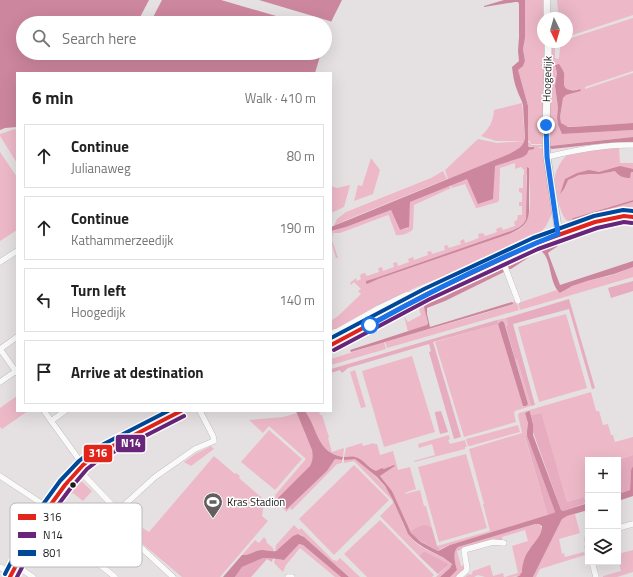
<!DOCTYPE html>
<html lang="en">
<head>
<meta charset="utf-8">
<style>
  :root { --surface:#fff; --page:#f6f6f6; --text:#222; --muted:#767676; --line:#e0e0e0 }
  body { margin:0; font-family:"Titillium Web",sans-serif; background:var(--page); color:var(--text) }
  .controls { position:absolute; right:12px; bottom:12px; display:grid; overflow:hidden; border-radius:0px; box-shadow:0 4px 16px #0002 }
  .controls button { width:36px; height:36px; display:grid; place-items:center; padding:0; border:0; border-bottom:1px solid var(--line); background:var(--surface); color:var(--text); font:20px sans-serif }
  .compass { position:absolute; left:537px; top:12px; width:36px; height:36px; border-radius:50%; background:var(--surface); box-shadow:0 4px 16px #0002; rotate:175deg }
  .stop { position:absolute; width:12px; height:12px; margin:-9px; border:3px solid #1a73e8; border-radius:50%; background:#fff }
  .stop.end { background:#1a73e8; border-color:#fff; box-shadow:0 1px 4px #0008 }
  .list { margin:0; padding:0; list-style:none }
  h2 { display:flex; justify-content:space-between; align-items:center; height:52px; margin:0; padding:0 16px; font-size:17px }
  h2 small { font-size:13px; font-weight:400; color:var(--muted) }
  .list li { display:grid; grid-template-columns:26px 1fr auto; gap:12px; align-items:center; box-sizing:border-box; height:64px; margin:0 8px 8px; padding:0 8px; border:1px solid var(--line); border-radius:0px }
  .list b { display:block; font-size:15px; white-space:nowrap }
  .list p { margin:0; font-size:13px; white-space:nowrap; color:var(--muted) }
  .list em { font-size:13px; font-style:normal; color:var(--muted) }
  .icon { flex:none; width:22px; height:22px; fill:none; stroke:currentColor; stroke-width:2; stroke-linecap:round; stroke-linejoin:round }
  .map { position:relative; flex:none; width:633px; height:577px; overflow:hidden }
  .search { position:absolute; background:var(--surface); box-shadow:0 4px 16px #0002; left:16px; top:16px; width:316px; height:44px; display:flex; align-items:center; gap:10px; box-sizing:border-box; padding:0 14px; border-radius:22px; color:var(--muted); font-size:15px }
  .panel { position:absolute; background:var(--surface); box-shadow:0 4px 16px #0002; left:16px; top:72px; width:316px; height:340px; border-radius:0px }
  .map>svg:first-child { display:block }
  .green { fill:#edb9c9; fill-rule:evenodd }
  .forest { fill:#e7acbf }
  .water { fill:#cc869e }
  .pier { fill:#e5e0e1 }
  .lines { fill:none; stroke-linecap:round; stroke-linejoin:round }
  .stream { stroke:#cc869e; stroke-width:1.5 }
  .minor-casing { stroke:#afabac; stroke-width:6 }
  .tertiary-casing { stroke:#afabac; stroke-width:8 }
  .secondary-casing { stroke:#afabac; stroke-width:9 }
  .minor { stroke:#fbfafa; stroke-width:5.5 }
  .tertiary { stroke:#fbfafa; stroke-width:7 }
  .secondary { stroke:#fbfafa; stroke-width:8 }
  .bus-1-casing { stroke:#fff; stroke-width:7 }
  .bus-2-casing { stroke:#fff; stroke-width:7 }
  .bus-3-casing { stroke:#fff; stroke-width:7 }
  .bus-1 { stroke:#e1251b; stroke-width:4 }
  .bus-2 { stroke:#68257a; stroke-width:4 }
  .bus-3 { stroke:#004899; stroke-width:4 }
  .route { stroke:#1a73e8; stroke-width:5 }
  .bus-dot { fill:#1d1a1a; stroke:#fff; stroke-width:1.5 }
  .labels { text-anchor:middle; stroke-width:3; stroke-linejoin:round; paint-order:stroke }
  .street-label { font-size:11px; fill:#1d1a1a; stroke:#fff }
  .poi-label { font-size:11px; fill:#1d1a1a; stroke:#fff; text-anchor:start }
  .key { fill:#fff; stroke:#bbbaba; stroke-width:1 }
  .key-label { font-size:11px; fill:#1d1a1a }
  .line-badge { stroke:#fff; stroke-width:1.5 }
  .badge-label { font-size:11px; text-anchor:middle; font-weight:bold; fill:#fff }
</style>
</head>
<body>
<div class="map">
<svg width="633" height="577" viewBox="0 0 633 577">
  <rect width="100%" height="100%" fill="#e5e0e1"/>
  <!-- green -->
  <path class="green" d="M 525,0 L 544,0 L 545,18 L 543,18 L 543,42 L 546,42 L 543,144 L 531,144 L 530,141 L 528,141 L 528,106 L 517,70 L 523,66 L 525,61 L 523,49 L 525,38 Z
    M 557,0 L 633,0 L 633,15 L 570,36 L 571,38 L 633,18 L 633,71 L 585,87 L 585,89 L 633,73 L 633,123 L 573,127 C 568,127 564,126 561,123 L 560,117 L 563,98 L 566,95 L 581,91 L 580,89 C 569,91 563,92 564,78 L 555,66 L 557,73 L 555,86 L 558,107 L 557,118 L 558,125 L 562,134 L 633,130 L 633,137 L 549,146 L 551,42 L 555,42 L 555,58 L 558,59 L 559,58 L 560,48 L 561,44 L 563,42 L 567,42 L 567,18 L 559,18 Z
    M 522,103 L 525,141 L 496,141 L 481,136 C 489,129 493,122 494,110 Z
    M 15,129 L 17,132 L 17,163 L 0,136 L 0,134 Z
    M 478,139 L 497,143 L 525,141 L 521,147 L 509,154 L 448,179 L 445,170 Z
    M 528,142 L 529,142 L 531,145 L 543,145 L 544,147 L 539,147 L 539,148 L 545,148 L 553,212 L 546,226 L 540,233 L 530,240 L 474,266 L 444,278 L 443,277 C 406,289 372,310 339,329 L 331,331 L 331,321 L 338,316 L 361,294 L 358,291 L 361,289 L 354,282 L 351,285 L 350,283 L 356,278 L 357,281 L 361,279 L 360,276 L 361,274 L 365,273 L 367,276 L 379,272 L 378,268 L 382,267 L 383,271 L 394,267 L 393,263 L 397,262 L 398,266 L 409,262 L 408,259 L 413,257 L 414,260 L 428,255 L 427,252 L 431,251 L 432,254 L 445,250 L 444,246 L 447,245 L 449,248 L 461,244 L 460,241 L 464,239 L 465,243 L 479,238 L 478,234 L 483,233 L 485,236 L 497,232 L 496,229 L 501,227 L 503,230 L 515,226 L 514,222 L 517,220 L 518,215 L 522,215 L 522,206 L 519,206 L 519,202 L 522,202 L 522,193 L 519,192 L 519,188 L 523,188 L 523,175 L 524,175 L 524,170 L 521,167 L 515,169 L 515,163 L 500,168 L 499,200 L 498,202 L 477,208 L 476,208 L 465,184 L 452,188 L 451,185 L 495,166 L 518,158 L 528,153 L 529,150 L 534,147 L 528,146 ZM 529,167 C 528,184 535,213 523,226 C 520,230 514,232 509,234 L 375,280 L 366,282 L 511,231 C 518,228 523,226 526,219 L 526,176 Z
    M 619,147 L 620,163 L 633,163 L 633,213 L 627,213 L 596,217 L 595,214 C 589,216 573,223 568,221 C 560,218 554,184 555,176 C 556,170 561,161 565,157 C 575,149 605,149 619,147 Z
    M 0,152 L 17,177 L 17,230 L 0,241 Z
    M 371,158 L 380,170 L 373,194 L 354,201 L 358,185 L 362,186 Z
    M 443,171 L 447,179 L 346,220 L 334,226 L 337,219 L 346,212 L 431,178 Z
    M 350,185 L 344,207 L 331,213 L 331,186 L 337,188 Z
    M 449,186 L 451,188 L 414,205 L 413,229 C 410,233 401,236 396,235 L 389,216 L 388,215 L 340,233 L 333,233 L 332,240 L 338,258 L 336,258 C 333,248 330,241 332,231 L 346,227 L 391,210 L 400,230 L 408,228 L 410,202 Z
    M 500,264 L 502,265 L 504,272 L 501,268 L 494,270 L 444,297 L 426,303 L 424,305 L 428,324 L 426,326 L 408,332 L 404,316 L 408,322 L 421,315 L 419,309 L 422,307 L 420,303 L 421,300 Z
    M 633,267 L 633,277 L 520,310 L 518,303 L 557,290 L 559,292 L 561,293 C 575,281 595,280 612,275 C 619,273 626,269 633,267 Z
    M 408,296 L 416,296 L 331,342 L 331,337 L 382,308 Z
    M 515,301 L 516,303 L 517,303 L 519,310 L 387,348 L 385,342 L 485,313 L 513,304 L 513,302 Z
    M 566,314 L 587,388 L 539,402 L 518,327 Z
    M 506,318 L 508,325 L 506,327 L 504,322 L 501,321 L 498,324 L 523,405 L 528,404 L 515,359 L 517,359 L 531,406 L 515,411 L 514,413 L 516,422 L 464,437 L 435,342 L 497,324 L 497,320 Z
    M 384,342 L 386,349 L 331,365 L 331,359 Z
    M 412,356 L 435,432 L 384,447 L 362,371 Z
    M 355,370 L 366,407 L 361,408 L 350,372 Z
    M 591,392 L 596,411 L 599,411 L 603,425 L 608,424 L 611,435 L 613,435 L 615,442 L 633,437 L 633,455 L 618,460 L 588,460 L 588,503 L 586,503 L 584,497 L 567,502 L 540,413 L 531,415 L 530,412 L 526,412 L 525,413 L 528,423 L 527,431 L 527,436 L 525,437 L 548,516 L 450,545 L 440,549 L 437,546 L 490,531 L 483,504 L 484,504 L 469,449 L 522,433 L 518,415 L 519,413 Z
    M 17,396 L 17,411 L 28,411 L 2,429 L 0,427 L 0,408 Z
    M 305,411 L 319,411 L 320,415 L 322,415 L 329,437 L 328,438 L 332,452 L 344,448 L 343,457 C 317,453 318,429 305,411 Z
    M 297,413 L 312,450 L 313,456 L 313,461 L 287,509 L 327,471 L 335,459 L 342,460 L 342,463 L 337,464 L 292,510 L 290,508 L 287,511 L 287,512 L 273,500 L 276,496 L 275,495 L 306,459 L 269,426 L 263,433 L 249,420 L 283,417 Z
    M 518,425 L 520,432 L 470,446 L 468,446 L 466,439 Z
    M 269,430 L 302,459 L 275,490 L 241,462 Z
    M 449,435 L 450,439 L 448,440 L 450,444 L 465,440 L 467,447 L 465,447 L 465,449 L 414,462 L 414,461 L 435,455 L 432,444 L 419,448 L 418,444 Z
    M 362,443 L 363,446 L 374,443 L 374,444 L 377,444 L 380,455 L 393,451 L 398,470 L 410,467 L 416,489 L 405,493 L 405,494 L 420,490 L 424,506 L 426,506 L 432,528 L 429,526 L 415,528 L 410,532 L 392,491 L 380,476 L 394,467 L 384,469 L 382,468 L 378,471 L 376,471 C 363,464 362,454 344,457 L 346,448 Z
    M 211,446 L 214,449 L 191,466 L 184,462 L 195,454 Z
    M 466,454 L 487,528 L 439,542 L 418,467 Z
    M 214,456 L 235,474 L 236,473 L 240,476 L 239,478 L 268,503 L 263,509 L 262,516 L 268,521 L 220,577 L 182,577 L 139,541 L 138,531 L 141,527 L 149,532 Z
    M 353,458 L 355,459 C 370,471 384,482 393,499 C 399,511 403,528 411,538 C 422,551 439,553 452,564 L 450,568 L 440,577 L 436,577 L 447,566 L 423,552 L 419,556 L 380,516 L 393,503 L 392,500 L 354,461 L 344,463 L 344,460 Z
    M 354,465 L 389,500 L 334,555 L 299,519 Z
    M 79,479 L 92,491 L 83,501 L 73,493 L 71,494 L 69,493 Z
    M 575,514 L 580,533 L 559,539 L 562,554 L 564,553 L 565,557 L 584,552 L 585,555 L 540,569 L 536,577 L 533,577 L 562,519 L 567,516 Z
    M 380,520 L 434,575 L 432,577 L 367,577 L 344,554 Z
    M 535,524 L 539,524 C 548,533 530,545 527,553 C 526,556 525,560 524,562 C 523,567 524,571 520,575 C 517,577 510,577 505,577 L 518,573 L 512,546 L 528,541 L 525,530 L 502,537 L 502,541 L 491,540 L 457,551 L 461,566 L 465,565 L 465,569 L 456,577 L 450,577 L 457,570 C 455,563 452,552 458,547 Z
    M 294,525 L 299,530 L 301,528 L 333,560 L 337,561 L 340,558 L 360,577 L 349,577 L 304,537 L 300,534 L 275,551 L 276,545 Z
    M 264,537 L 267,541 L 266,542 L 273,548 L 274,552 L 262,550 L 250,555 L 242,555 L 255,540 L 259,543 Z
    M 298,544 L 303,545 L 341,577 L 335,577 L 300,548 L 286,565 L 283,572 L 274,563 L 275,558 L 281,560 Z
    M 633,550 L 633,572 L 617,577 L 603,577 L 603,576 L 621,571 L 618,559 L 618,554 Z
    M 490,565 L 493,576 L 503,573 L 504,577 L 485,577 L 478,575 L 474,577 L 465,577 L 469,574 L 471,575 L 473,571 Z"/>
  <!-- forest -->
  <path class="forest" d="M 633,281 L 633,291 L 611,298 L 608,288 Z
    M 569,299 L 595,388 L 592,389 L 569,309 L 513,324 L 535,405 L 531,406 L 517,359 L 515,359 L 506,327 L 508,325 L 506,318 Z
    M 497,320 L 498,324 L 433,342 L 461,437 L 454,439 L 429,352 L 431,351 L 429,344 L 348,368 L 342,373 L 340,370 L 331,373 L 331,369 Z
    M 441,411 L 448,432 L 440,434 L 435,414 L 435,412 Z
    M 541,413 L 567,502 L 584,497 L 586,503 L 563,511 L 561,510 L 533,432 L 533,424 L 531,415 Z
    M 525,436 L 527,436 L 555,512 L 554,514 L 548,516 Z
    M 633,455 L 633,466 L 631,470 L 630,490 L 618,494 L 618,487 L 620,486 L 618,478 L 618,460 Z
    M 424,525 L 429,526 L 432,528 L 437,546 L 440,549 L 438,551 C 428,545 418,541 410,532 L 415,528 Z
    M 423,552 L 425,552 L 446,563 L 448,564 L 447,566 L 438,574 L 419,556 Z
    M 270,557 L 273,558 L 272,562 L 267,559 L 251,577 L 235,577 L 242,567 L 263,558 Z"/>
  <!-- water -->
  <path class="water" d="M 0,0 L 149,0 L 137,23 L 23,23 L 23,53 L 124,53 L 124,54 C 128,57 130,57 133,53 L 321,53 L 315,73 L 17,73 L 17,127 L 5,128 L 0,130 Z
    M 162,0 L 342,0 L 332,20 L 325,41 L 325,23 L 150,23 Z
    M 504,0 L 525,0 L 525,38 L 523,49 L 525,61 L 523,66 L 518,70 L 528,106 L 528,146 L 529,147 L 534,147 L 534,149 L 529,150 L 527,154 L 523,157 L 495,166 L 493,199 L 478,204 L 467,179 L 410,202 L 409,227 L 400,230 L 391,210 L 346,227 L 331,231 L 331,227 L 509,154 C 516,150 524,147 525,138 L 523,105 C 522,100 519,96 517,90 C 514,83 513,75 512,67 L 519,61 L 518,51 L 519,37 L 519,4 L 518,2 L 515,2 L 484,7 L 484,6 Z
    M 559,64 C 561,67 563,70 564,73 C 565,79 561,89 570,90 C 573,91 577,90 580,89 L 581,91 L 566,95 L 563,98 L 560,117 L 561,123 L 568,127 L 573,127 L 633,123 L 633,130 L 562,134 L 558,125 L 557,118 L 558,107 L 555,86 L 557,73 L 555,65 Z
    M 633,137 L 633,142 L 607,143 L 552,149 L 550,148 L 550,146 Z
    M 620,166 L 633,169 L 633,172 L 631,172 L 630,178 C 623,178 619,176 615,171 L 599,174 L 589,174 L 579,175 L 568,180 L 564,189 L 560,194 L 565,179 L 577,173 L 589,170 L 599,172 Z
    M 527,167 L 529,168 L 529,212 C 528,225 520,229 509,234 L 378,279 L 367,284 L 366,283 L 366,281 L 376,278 L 511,231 C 518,228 523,226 526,219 Z
    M 557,245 L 558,245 L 558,246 L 549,252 L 548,253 L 560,285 L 633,261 L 633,267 L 614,274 L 587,281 L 572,286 L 560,293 C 548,282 553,259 540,250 L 511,269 L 509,269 L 508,266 L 509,264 C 518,259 528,252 538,248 C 544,246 550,247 557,245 Z
    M 500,268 L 503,269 L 504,272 L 445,301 L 427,308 L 427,314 L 430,327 L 512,302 L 513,303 L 513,304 L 351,352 L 350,350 L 427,325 L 428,323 L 424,307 L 425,304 L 444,297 L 468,283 Z
    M 501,321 L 504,322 L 528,404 L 526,406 L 523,406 L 498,324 Z
    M 296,411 L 305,411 C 318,429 317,453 343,457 L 342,460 L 335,459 L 327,471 L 287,509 L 278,502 L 278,498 L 310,466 C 313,460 313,457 312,450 Z
    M 529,411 L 530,412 L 533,424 L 533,435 L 561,510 L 563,511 L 588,503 L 588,510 L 567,516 L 562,519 L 533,577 L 516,577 L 519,576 L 522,572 C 522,565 525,555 529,550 C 534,542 542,536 542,526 L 539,524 L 535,524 L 458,547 C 452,552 455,563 457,570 L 450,577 L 440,577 L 450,568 L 452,564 C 437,551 422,551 408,534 L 393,500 L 385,486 L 377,477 L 355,459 L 344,460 L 344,457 C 363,454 362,464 376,471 L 382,468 L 384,469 L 394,465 L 395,466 L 380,476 L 392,491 L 411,533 L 421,542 L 438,551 L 450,545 L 554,513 L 555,512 L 527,436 L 527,431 L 528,423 L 525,413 Z
    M 633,466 L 633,496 L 618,501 L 618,494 L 630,490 L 631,470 Z
    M 298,534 L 304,537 L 349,577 L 341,577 L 303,545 L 299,544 L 297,546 L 284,560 L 270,558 L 263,558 L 242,567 L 235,577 L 223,577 L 242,555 C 250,556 255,550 262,550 C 267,550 271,552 276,551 L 293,536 Z"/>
  <!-- pier -->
  <path class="pier" d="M 221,0 L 259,0 L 333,22 L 330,31 L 325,30 L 325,23 L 300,23 Z"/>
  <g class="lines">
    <!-- stream -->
    <path class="stream" d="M 573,219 L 633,201"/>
    <!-- minor casing -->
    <g class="minor-casing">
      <path id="minor" d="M 547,157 C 575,150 604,144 633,145
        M 502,259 L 518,301
        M 0,262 L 17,251
        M 331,333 L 338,331 L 379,308 L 406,295 L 412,294 L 426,294
        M 0,349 L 17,373
        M 0,349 L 17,337
        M 0,382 L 16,371
        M 44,411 L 83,465
        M 51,421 L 65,411
        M 78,469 L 115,508 L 117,509 L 121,508 L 155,477 L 195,449 L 214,441 L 213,436 L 200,411
        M 0,476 L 41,503 L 48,508 L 86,554 L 115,577
        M 618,528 L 633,524
        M 123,531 L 173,577
        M 588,536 L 587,544 L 588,549
        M 592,562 L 596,577
        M 0,567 L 12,574
        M 15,567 L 21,569 L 33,577
        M 288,577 L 292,577
        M 459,577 L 466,571 L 467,569 L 464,550 L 493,542 L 504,543"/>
    </g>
    <!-- tertiary casing -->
    <g class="tertiary-casing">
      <path id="tertiary" d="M 547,0 L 547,18
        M 548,42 C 549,81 544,119 547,157 L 559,234"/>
    </g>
    <!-- secondary casing -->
    <g class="secondary-casing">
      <path id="secondary" d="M 331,345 L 427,294 L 536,243 L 595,222 L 624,216 L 633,217
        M 10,577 L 41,518 L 65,485 L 83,465 L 97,454 L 181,411"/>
    </g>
    <!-- minor -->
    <use href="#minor" class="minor"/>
    <!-- tertiary -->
    <use href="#tertiary" class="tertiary"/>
    <!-- secondary -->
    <use href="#secondary" class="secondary"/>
    <!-- bus-1 casing -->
    <g class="bus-1-casing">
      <path id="bus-1" d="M 331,345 L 427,294 L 536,243 L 595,222 L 624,216 L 633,217
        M 10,577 L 41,518 L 65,485 L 83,465 L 97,454 L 181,411"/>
    </g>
    <!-- bus-2 casing -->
    <g class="bus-2-casing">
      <path id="bus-2" d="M 334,350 L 430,299 L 538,249 L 597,228 L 624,222 L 632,223
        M 17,577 L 46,521 L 70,489 L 87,469 L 100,459 L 184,416"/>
    </g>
    <!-- bus-3 casing -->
    <g class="bus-3-casing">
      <path id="bus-3" d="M 331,338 L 424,289 L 533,238 L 594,216 L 623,210 L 633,211
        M 5,574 L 36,514 L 60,481 L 79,461 L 94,449 L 168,411"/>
    </g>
    <!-- bus-1 -->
    <use href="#bus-1" class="bus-1"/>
    <!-- bus-2 -->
    <use href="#bus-2" class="bus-2"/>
    <!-- bus-3 -->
    <use href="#bus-3" class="bus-3"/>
  </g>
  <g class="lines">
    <!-- route -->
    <path class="route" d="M 370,325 C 431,291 494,260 558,234 L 547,157 L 546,125"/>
  </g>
  <!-- icons -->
  <defs>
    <g id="stadium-pin" transform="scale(1)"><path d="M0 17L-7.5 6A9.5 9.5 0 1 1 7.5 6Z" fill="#635f60" stroke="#fff"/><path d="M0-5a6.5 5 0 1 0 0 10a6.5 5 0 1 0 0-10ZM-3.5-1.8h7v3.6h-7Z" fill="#fff"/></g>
  </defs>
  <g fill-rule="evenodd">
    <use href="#stadium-pin" x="213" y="502"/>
  </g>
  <!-- markers -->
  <circle class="bus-dot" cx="73" cy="485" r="3.5"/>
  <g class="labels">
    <!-- street labels -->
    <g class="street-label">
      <text transform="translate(547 79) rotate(-88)" y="4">Hoogedijk</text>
    </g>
    <!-- poi labels -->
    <g class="poi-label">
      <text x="227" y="506">Kras Stadion</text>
    </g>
  </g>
  <!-- legend -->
  <rect x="10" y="503" width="132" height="64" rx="6" class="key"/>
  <rect x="18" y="514" width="18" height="6" fill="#e1251b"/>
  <rect x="18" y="532" width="18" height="6" fill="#68257a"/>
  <rect x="18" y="550" width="18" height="6" fill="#004899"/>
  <g class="key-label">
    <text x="43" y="521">316</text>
    <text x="43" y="539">N14</text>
    <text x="43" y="557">801</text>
  </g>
  <g class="line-badge">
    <rect x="115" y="434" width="31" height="19" rx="4" fill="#68257a"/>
    <rect x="83" y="444" width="30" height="19" rx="4" fill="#e1251b"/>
  </g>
  <g class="badge-label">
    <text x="131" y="447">N14</text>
    <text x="98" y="457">316</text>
  </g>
</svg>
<div class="controls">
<button>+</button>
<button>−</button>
<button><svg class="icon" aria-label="layers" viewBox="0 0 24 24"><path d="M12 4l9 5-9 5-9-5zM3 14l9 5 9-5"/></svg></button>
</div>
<svg class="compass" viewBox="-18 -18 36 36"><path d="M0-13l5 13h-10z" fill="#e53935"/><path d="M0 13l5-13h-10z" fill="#767676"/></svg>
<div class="stop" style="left:370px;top:325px"></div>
<div class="stop end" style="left:546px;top:125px"></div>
<div class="search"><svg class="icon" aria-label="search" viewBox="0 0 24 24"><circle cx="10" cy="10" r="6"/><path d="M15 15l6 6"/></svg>Search here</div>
<section class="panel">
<h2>6 min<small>Walk · 410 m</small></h2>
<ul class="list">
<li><svg class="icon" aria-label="ahead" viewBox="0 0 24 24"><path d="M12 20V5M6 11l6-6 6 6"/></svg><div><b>Continue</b><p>Julianaweg</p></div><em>80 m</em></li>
<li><svg class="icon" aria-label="ahead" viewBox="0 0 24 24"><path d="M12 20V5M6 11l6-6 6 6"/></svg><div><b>Continue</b><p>Kathammerzeedijk</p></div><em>190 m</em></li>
<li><svg class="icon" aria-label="left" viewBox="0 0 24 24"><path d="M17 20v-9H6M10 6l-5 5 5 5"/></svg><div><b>Turn left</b><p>Hoogedijk</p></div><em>140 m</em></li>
<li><svg class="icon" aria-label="arrive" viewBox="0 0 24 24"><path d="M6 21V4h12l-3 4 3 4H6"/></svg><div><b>Arrive at destination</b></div></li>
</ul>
</section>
</div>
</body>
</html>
